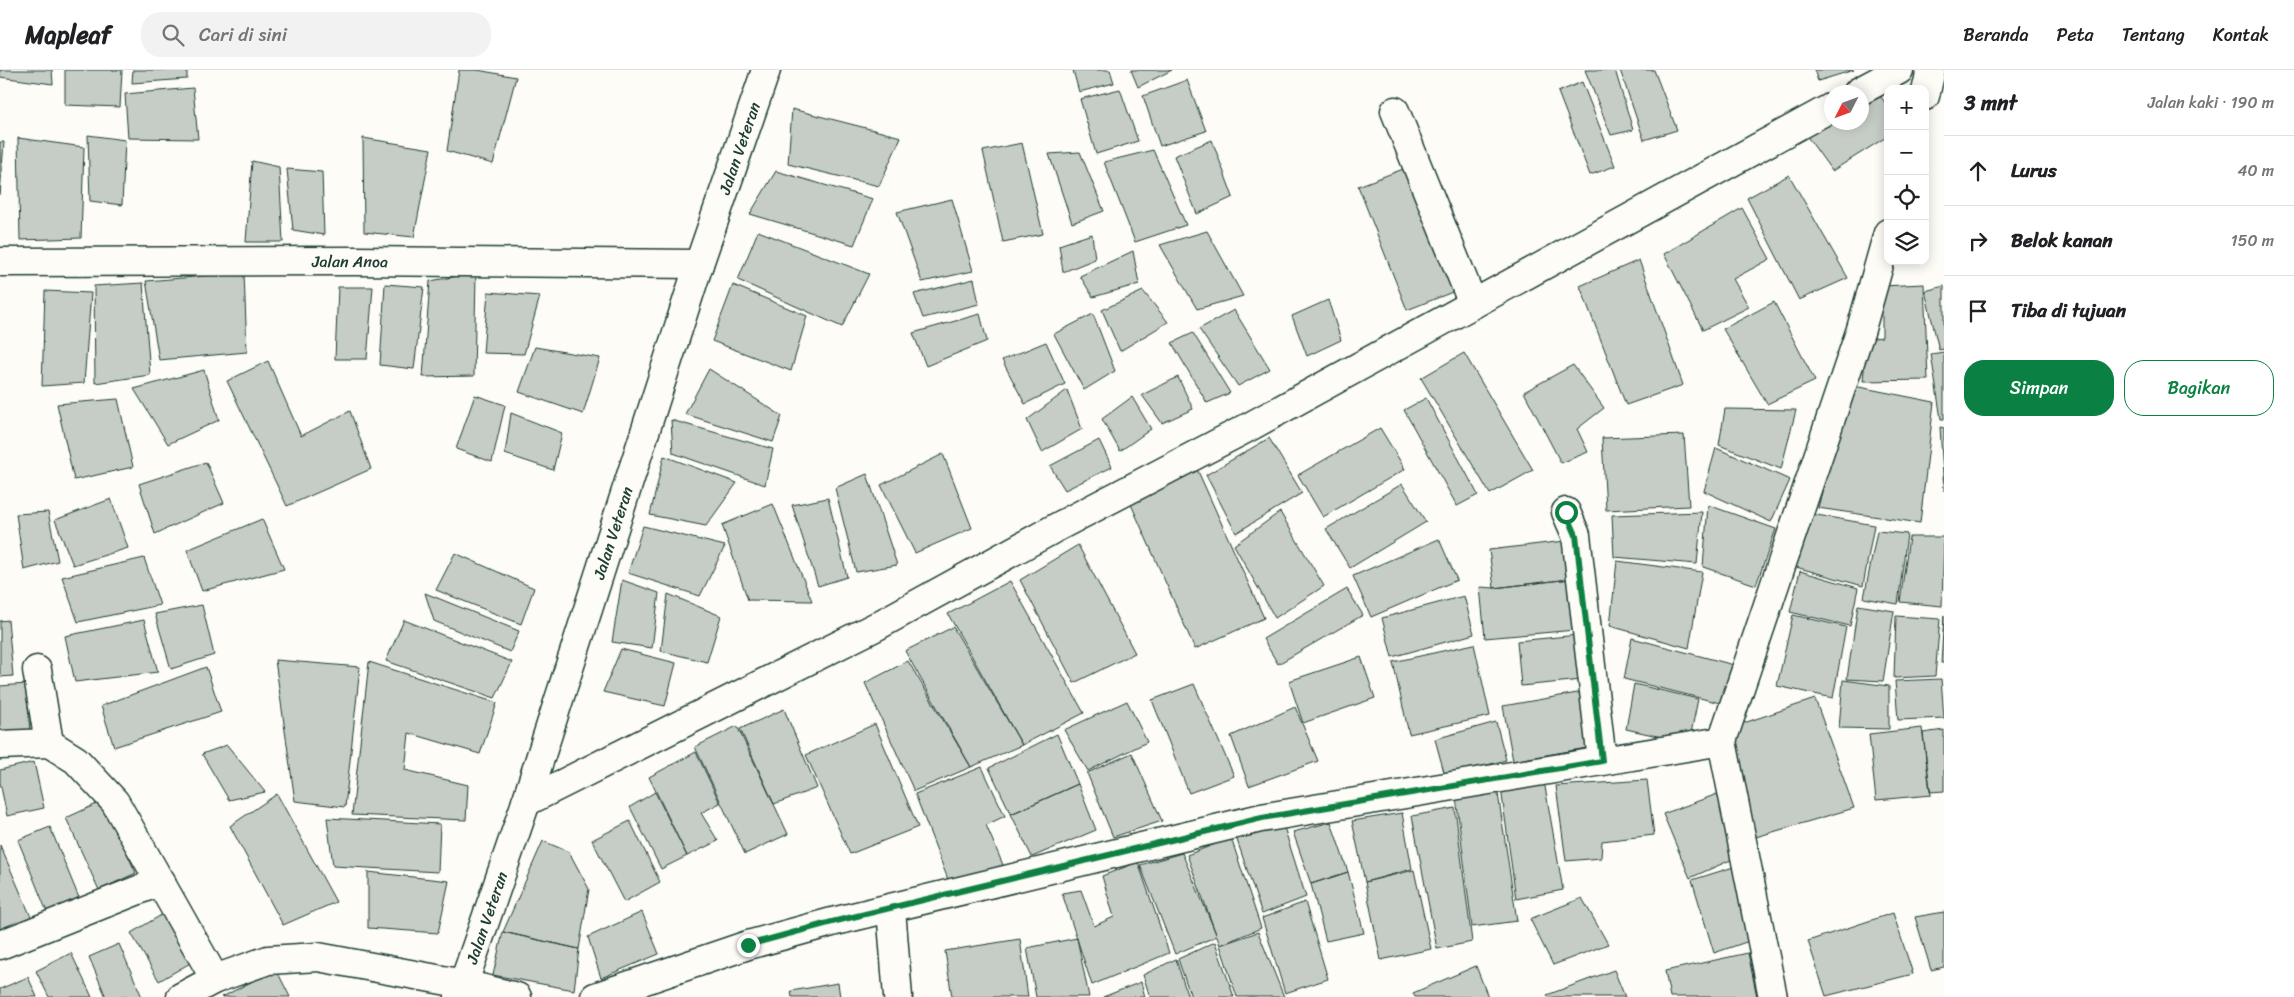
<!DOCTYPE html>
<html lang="id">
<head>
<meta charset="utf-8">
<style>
  :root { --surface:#fff; --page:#f2f2f2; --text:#202124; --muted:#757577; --line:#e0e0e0; --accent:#0b8043 }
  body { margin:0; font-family:Sriracha,sans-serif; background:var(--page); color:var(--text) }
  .controls { position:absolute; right:15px; top:15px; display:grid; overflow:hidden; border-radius:10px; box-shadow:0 2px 12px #0003 }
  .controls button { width:45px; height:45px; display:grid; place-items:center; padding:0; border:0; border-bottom:1px solid var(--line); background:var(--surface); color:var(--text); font:25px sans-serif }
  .compass { position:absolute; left:1824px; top:15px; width:45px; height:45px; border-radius:50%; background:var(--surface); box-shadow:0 2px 12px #0003; rotate:228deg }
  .stop { position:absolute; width:15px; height:15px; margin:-11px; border:4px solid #0b8043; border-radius:50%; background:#fff }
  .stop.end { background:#0b8043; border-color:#fff; box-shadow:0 1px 5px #0008 }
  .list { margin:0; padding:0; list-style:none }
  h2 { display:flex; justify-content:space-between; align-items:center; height:65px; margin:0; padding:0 20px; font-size:21px }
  h2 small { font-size:16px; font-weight:400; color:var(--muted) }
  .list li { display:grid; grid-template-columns:32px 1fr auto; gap:15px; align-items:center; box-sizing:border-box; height:70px; padding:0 20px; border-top:1px solid var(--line) }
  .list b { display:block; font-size:19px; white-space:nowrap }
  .list em { font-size:16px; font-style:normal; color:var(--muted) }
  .actions { display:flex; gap:10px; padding:15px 20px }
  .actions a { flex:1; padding:11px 0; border:1px solid var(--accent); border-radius:20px; text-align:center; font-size:18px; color:var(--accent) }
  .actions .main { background:var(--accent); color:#fff }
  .icon { flex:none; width:28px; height:28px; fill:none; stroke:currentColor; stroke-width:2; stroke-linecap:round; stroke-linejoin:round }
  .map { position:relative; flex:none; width:1944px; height:927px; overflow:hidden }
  header { display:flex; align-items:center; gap:30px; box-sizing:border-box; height:70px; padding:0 25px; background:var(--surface); border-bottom:1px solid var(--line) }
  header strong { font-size:24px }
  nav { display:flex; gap:28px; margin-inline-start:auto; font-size:18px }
  .search { width:350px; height:45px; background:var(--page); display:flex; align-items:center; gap:12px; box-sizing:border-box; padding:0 18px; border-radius:20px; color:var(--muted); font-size:19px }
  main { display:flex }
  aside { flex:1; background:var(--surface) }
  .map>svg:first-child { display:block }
  .building { fill:#c6cdc7; stroke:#1f3d34 }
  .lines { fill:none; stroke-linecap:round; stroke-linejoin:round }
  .street-casing { stroke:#1f3d34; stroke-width:31 }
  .secondary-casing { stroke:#1f3d34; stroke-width:31 }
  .street { stroke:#fdfcf7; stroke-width:28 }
  .secondary { stroke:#fdfcf7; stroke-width:28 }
  .route { stroke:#0b8043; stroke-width:6 }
  .labels { text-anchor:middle; stroke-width:4.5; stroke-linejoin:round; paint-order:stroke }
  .street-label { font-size:16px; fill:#1f3d34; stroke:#fdfcf7 }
</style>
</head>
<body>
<header>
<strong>Mapleaf</strong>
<div class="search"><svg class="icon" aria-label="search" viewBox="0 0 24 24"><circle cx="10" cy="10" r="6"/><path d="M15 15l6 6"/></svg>Cari di sini</div>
<nav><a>Beranda</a><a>Peta</a><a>Tentang</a><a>Kontak</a></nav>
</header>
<main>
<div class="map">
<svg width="1944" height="927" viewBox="0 0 1944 927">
  <rect width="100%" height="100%" fill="#fdfcf7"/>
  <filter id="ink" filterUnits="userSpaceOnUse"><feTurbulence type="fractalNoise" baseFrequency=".02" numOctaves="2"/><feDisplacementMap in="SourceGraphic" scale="10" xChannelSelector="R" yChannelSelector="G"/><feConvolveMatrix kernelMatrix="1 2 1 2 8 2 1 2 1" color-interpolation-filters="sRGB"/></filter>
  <g filter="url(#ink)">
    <!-- building -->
    <path class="building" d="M 0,0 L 52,0 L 53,14 L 0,7 Z
      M 65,0 L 122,0 L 120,37 L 65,35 Z
      M 133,0 L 187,0 L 187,9 L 132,13 Z
      M 459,0 L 477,0 L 516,7 L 493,94 L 447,81 Z
      M 1073,0 L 1110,0 L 1114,13 L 1079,22 Z
      M 1131,0 L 1172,0 L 1138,17 Z
      M 1585,0 L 1615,0 L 1633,60 L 1611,65 Z
      M 1620,0 L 1654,0 L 1677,60 L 1644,70 Z
      M 1814,0 L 1854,0 L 1818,11 Z
      M 1187,10 L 1206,61 L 1160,76 L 1143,26 Z
      M 1582,12 L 1615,96 L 1590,105 L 1558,22 Z
      M 193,18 L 198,69 L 128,68 L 125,24 Z
      M 1120,19 L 1138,71 L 1096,84 L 1080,29 Z
      M 1876,21 L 1888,36 L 1888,66 L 1832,101 L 1806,65 L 1832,52 L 1862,52 L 1862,30 Z
      M 792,39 L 901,67 L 879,116 L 788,94 Z
      M 88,65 L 125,70 L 122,135 L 90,131 Z
      M 18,68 L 84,77 L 81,168 L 20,170 Z
      M 363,68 L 431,79 L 414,167 L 364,162 Z
      M 1212,70 L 1233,127 L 1197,144 L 1174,86 Z
      M 0,72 L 4,72 L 0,125 Z
      M 1022,73 L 1043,164 L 1003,172 L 983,81 Z
      M 1153,80 L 1186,155 L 1135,172 L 1104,92 Z
      M 1080,82 L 1104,141 L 1072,153 L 1049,84 Z
      M 252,91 L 279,97 L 283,172 L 246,172 Z
      M 1406,98 L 1455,221 L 1407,240 L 1358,116 Z
      M 287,99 L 322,102 L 324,165 L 293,160 Z
      M 776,101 L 873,129 L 854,175 L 750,144 Z
      M 1789,105 L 1848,208 L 1799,230 L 1747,128 Z
      M 952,129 L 973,201 L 922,212 L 897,142 Z
      M 1742,138 L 1770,189 L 1733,209 L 1749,237 L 1703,260 L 1664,184 Z
      M 758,161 L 869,204 L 842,257 L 738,210 Z
      M 1207,161 L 1243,226 L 1197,239 L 1160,175 Z
      M 1092,164 L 1095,189 L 1063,202 L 1059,175 Z
      M 1133,181 L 1139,214 L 1093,227 L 1080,206 Z
      M 1639,190 L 1683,315 L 1626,335 L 1580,216 Z
      M 244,203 L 247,282 L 159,290 L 146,211 Z
      M 476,203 L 474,306 L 423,307 L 430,211 Z
      M 974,209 L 979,234 L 923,248 L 914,224 Z
      M 143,213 L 150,305 L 95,313 L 94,216 Z
      M 385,214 L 424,217 L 414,299 L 380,295 Z
      M 1924,214 L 1928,310 L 1863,311 L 1867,269 L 1882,267 L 1882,216 Z
      M 733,215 L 807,246 L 791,301 L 712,271 Z
      M 1944,216 L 1944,279 L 1939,280 L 1925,221 Z
      M 338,217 L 373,217 L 367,289 L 335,289 Z
      M 45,221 L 91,223 L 84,313 L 42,316 Z
      M 1143,221 L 1168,252 L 1120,281 L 1102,240 Z
      M 488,222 L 540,226 L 524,284 L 483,283 Z
      M 1328,230 L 1341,270 L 1307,286 L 1292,246 Z
      M 1774,232 L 1815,311 L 1767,334 L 1723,259 Z
      M 1234,240 L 1270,299 L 1238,316 L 1199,259 Z
      M 980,244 L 987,271 L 926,296 L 913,263 Z
      M 1093,244 L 1115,301 L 1084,320 L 1054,264 Z
      M 1193,263 L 1230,323 L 1207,333 L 1172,273 Z
      M 1046,272 L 1065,314 L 1025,334 L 1002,290 Z
      M 535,277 L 600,288 L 583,344 L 519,322 Z
      M 1944,282 L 1944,349 L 1941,349 L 1931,284 Z
      M 1464,283 L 1533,400 L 1490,424 L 1421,308 Z
      M 268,291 L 301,366 L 350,341 L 371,399 L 287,436 L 227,311 Z
      M 1573,295 L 1604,338 L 1577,359 L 1588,382 L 1561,393 L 1524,322 Z
      M 709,299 L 782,346 L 773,372 L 685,344 Z
      M 204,300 L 219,350 L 168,374 L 134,319 Z
      M 1178,307 L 1193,339 L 1162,353 L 1142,325 Z
      M 1849,315 L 1934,332 L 1920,453 L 1818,438 Z
      M 1067,320 L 1082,359 L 1042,382 L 1027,350 Z
      M 475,325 L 505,335 L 492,392 L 456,379 Z
      M 1132,327 L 1151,359 L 1120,381 L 1102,349 Z
      M 1426,328 L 1478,425 L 1457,436 L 1404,340 Z
      M 118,329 L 133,397 L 74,410 L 57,334 Z
      M 1725,339 L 1796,340 L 1781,399 L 1719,375 Z
      M 511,343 L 562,363 L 553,400 L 505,384 Z
      M 671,350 L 773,379 L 765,415 L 673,383 Z
      M 1940,357 L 1944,358 L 1944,421 Z
      M 1380,358 L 1405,399 L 1323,447 L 1298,405 Z
      M 1684,365 L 1689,436 L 1606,440 L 1602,368 Z
      M 1269,368 L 1302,423 L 1236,463 L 1206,405 Z
      M 1099,370 L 1112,397 L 1065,420 L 1050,396 Z
      M 1716,378 L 1790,410 L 1771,452 L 1704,421 Z
      M 943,384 L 972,458 L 915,483 L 881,415 Z
      M 664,386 L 737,413 L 706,456 L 650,445 Z
      M 206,392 L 224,433 L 155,464 L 139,414 Z
      M 1197,399 L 1264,548 L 1195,579 L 1130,432 Z
      M 867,404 L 897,495 L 856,502 L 835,418 Z
      M 1402,414 L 1426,452 L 1350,498 L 1326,459 Z
      M 828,428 L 847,507 L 818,516 L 792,435 Z
      M 111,429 L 128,478 L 73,495 L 55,450 Z
      M 773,434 L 812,531 L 748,530 L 722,455 Z
      M 1708,435 L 1776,459 L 1756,515 L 1703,497 Z
      M 48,442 L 58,491 L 24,500 L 16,444 Z
      M 1280,442 L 1324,516 L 1275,548 L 1234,475 Z
      M 1702,442 L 1697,494 L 1614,487 L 1612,445 Z
      M 1811,444 L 1874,455 L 1863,516 L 1796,497 Z
      M 262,449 L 284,499 L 202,521 L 187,480 Z
      M 643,456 L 725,476 L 700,526 L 628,503 Z
      M 1877,461 L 1907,464 L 1898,534 L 1864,528 Z
      M 1909,467 L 1944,467 L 1942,536 L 1900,532 Z
      M 1439,469 L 1457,510 L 1371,547 L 1353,506 Z
      M 1565,471 L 1570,509 L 1494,518 L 1489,480 Z
      M 1078,475 L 1135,583 L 1074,613 L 1020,510 Z
      M 455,483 L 534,518 L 521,554 L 436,520 Z
      M 144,488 L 160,535 L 78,552 L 62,507 Z
      M 1617,491 L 1702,502 L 1689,578 L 1610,556 Z
      M 1800,501 L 1858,518 L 1850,556 L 1790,542 Z
      M 1570,509 L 1575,560 L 1485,568 L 1480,517 L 1494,518 Z
      M 622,510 L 659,523 L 652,578 L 612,572 Z
      M 1010,511 L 1084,643 L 1022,675 L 948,544 Z
      M 1347,519 L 1363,545 L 1278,594 L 1263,569 Z
      M 425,523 L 519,561 L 510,582 L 434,551 Z
      M 668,524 L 721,546 L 707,592 L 661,581 Z
      M 1464,526 L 1474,564 L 1392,587 L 1382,548 Z
      M 202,535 L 214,585 L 171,599 L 155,544 Z
      M 1858,535 L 1894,541 L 1883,611 L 1847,609 Z
      M 1793,545 L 1846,557 L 1833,628 L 1777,616 Z
      M 1944,545 L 1944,593 L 1941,593 Z
      M 1896,546 L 1940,549 L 1935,606 L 1894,608 Z
      M 8,550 L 13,606 L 0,607 L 0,551 Z
      M 144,550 L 158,602 L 75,612 L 65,566 Z
      M 404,550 L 512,592 L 495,628 L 386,591 Z
      M 953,557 L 1022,675 L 971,697 L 905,581 Z
      M 1578,565 L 1582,610 L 1521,616 L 1517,571 Z
      M 1632,568 L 1734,595 L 1724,634 L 1624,609 Z
      M 1474,574 L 1490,646 L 1409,664 L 1393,592 Z
      M 621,579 L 676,593 L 665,636 L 603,622 Z
      M 1361,587 L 1375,628 L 1303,653 L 1289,611 Z
      M 275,590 L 360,597 L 345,737 L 295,731 Z
      M 908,591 L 971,697 L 914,721 L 865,613 Z
      M 369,592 L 497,633 L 480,684 L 409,663 L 405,700 L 468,715 L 466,750 L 352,745 Z
      M 206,597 L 221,642 L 114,677 L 101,636 Z
      M 1941,609 L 1944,648 L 1898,650 L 1895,611 Z
      M 1843,610 L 1889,616 L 1889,659 L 1839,658 Z
      M 27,614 L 30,666 L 0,668 L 0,616 Z
      M 1194,614 L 1234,706 L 1189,723 L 1152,630 Z
      M 1634,614 L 1698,629 L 1689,673 L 1626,659 Z
      M 1583,622 L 1593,677 L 1513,691 L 1503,636 Z
      M 1815,629 L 1854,738 L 1756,767 L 1726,659 Z
      M 1127,631 L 1147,672 L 1088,701 L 1064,660 Z
      M 1295,637 L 1318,691 L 1249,716 L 1231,666 Z
      M 784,639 L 817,718 L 774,734 L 740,659 Z
      M 1496,652 L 1506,690 L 1445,706 L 1435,669 Z
      M 875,654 L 918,757 L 850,784 L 806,685 Z
      M 737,656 L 788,764 L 745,784 L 695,677 Z
      M 1922,658 L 1931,725 L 1876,730 L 1869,664 Z
      M 1944,660 L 1944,721 L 1930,722 L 1923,663 Z
      M 1057,664 L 1078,714 L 1011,744 L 989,698 Z
      M 227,675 L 265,722 L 229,730 L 202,684 Z
      M 696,682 L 720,733 L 701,743 L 718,771 L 687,786 L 649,707 Z
      M 1132,683 L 1162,751 L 1113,767 L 1087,703 Z
      M 34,692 L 44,738 L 7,746 L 0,712 L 0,700 Z
      M 982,697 L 1005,746 L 986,755 L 1003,795 L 949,812 L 915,724 Z
      M 1647,710 L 1654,765 L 1602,771 L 1601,788 L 1566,791 L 1556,716 Z
      M 1544,711 L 1563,820 L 1516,829 L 1501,718 Z
      M 1078,714 L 1096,760 L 1032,787 L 1011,744 Z
      M 1497,717 L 1517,851 L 1472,857 L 1456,727 Z
      M 655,722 L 687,786 L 661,799 L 630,737 Z
      M 1720,723 L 1742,785 L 1690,808 L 1663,744 Z
      M 277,724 L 336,832 L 283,855 L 230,756 Z
      M 103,731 L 136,803 L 99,820 L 66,748 Z
      M 1455,738 L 1472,872 L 1437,879 L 1412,746 Z
      M 1402,743 L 1412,799 L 1365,812 L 1352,751 Z
      M 327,748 L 440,754 L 438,802 L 333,796 Z
      M 630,751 L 660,812 L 624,832 L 592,770 Z
      M 1282,751 L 1306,827 L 1262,844 L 1236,767 Z
      M 1331,752 L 1348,802 L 1311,814 L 1293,762 Z
      M 50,757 L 79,828 L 47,842 L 18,770 Z
      M 1231,768 L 1261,858 L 1220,875 L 1187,785 Z
      M 543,771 L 569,782 L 589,819 L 579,879 L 503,862 Z
      M 0,775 L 31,847 L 0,860 Z
      M 1182,783 L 1217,866 L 1175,884 L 1140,795 Z
      M 1138,792 L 1169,883 L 1092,915 L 1062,823 L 1081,820 L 1094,856 L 1114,847 L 1102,806 Z
      M 1740,795 L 1758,868 L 1714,883 L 1692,810 Z
      M 1414,800 L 1431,879 L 1381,890 L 1365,812 Z
      M 368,802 L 449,811 L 438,863 L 368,858 Z
      M 1348,802 L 1364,863 L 1326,871 L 1311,814 Z
      M 1582,828 L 1608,874 L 1553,895 L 1530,849 Z
      M 1305,832 L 1328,909 L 1285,923 L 1262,848 Z
      M 642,842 L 659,884 L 601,908 L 588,867 Z
      M 1944,842 L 1944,897 L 1931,900 L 1915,847 Z
      M 1893,843 L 1913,904 L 1826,926 L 1808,871 Z
      M 163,844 L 192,892 L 159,911 L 131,863 Z
      M 503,862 L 579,879 L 574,920 L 493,905 Z
      M 1258,862 L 1284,927 L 1237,927 L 1220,875 Z
      M 1077,868 L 1089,927 L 1036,927 L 1027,878 Z
      M 1020,869 L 1028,927 L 952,927 L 945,881 Z
      M 1215,872 L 1234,927 L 1191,927 L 1178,889 Z
      M 119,874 L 142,927 L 106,927 L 89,887 Z
      M 71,883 L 92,927 L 49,927 L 36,901 Z
      M 1748,883 L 1757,927 L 1670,927 L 1665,901 Z
      M 1176,889 L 1188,927 L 1150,927 L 1143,905 Z
      M 1476,896 L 1488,927 L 1415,927 L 1413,923 Z
      M 276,899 L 290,927 L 222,927 Z
      M 1614,900 L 1625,927 L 1548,927 L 1547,925 Z
      M 28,907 L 37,927 L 0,927 L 0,919 Z
      M 1141,912 L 1145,927 L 1103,927 Z
      M 838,913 L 840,927 L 792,927 L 791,921 Z"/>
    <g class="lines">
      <!-- street casing -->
      <g class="street-casing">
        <g id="street">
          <path d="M 1858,22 L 1899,0"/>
          <path d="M 1925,26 L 1931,0"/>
          <path d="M 1395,41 L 1473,234"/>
          <path id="s1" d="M 0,192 L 355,191 L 699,194"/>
          <path d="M 1566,442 L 1576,465 L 1602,691"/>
          <path d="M 37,600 L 49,673"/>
          <path d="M 0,675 L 49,673 L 76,690 L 115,732 L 215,909"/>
          <path d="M 526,732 L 877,556 L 1059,456 L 1249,357 L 1832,37"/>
          <path d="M 891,839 L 898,927"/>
          <path d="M 0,875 L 161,811"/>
          <path d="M 181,927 L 215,909 L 268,890 L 318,887 L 464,914 L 517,927"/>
          <path d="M 595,927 L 748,875 L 832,852 L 1261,748 L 1722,671"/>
          <path d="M 1773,927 L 1722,671 L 1861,259 L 1888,163"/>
        </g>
      </g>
      <!-- secondary casing -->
      <g class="secondary-casing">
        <g id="secondary">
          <path id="s2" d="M 459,927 L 526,732 L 699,194 L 766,0"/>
        </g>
      </g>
      <!-- street -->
      <use href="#street" class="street"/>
      <!-- secondary -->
      <use href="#secondary" class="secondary"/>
    </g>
  </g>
  <g class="lines" filter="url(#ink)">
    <!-- route -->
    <path class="route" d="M 748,875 L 832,852 L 1262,748 L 1602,691 L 1576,465 L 1566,442"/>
  </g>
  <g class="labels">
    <!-- street labels -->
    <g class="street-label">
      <text dy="6" stroke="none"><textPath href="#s2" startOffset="894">Jalan Veteran</textPath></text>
      <text dy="6" stroke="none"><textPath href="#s1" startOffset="350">Jalan Anoa</textPath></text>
      <text dy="6" stroke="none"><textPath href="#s2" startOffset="489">Jalan Veteran</textPath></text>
      <text dy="6" stroke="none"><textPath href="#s2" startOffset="84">Jalan Veteran</textPath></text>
    </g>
  </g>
</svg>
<div class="controls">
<button>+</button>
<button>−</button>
<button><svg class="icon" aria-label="locate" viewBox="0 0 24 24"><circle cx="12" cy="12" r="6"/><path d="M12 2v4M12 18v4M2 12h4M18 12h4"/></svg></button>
<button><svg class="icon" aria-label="layers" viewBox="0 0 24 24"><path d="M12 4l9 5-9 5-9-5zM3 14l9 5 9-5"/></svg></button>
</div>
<svg class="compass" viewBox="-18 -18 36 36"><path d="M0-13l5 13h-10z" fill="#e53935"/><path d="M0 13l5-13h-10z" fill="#757577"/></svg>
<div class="stop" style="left:1566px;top:442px"></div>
<div class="stop end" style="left:748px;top:875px"></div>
</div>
<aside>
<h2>3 mnt<small>Jalan kaki · 190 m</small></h2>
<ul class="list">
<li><svg class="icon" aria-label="ahead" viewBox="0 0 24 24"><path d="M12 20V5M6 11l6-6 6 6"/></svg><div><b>Lurus</b></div><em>40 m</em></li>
<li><svg class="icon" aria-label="right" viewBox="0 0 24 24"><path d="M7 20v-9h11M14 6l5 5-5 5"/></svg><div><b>Belok kanan</b></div><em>150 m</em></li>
<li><svg class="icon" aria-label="arrive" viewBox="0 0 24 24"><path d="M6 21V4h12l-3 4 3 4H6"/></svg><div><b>Tiba di tujuan</b></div></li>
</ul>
<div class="actions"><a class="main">Simpan</a><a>Bagikan</a></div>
</aside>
</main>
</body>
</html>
